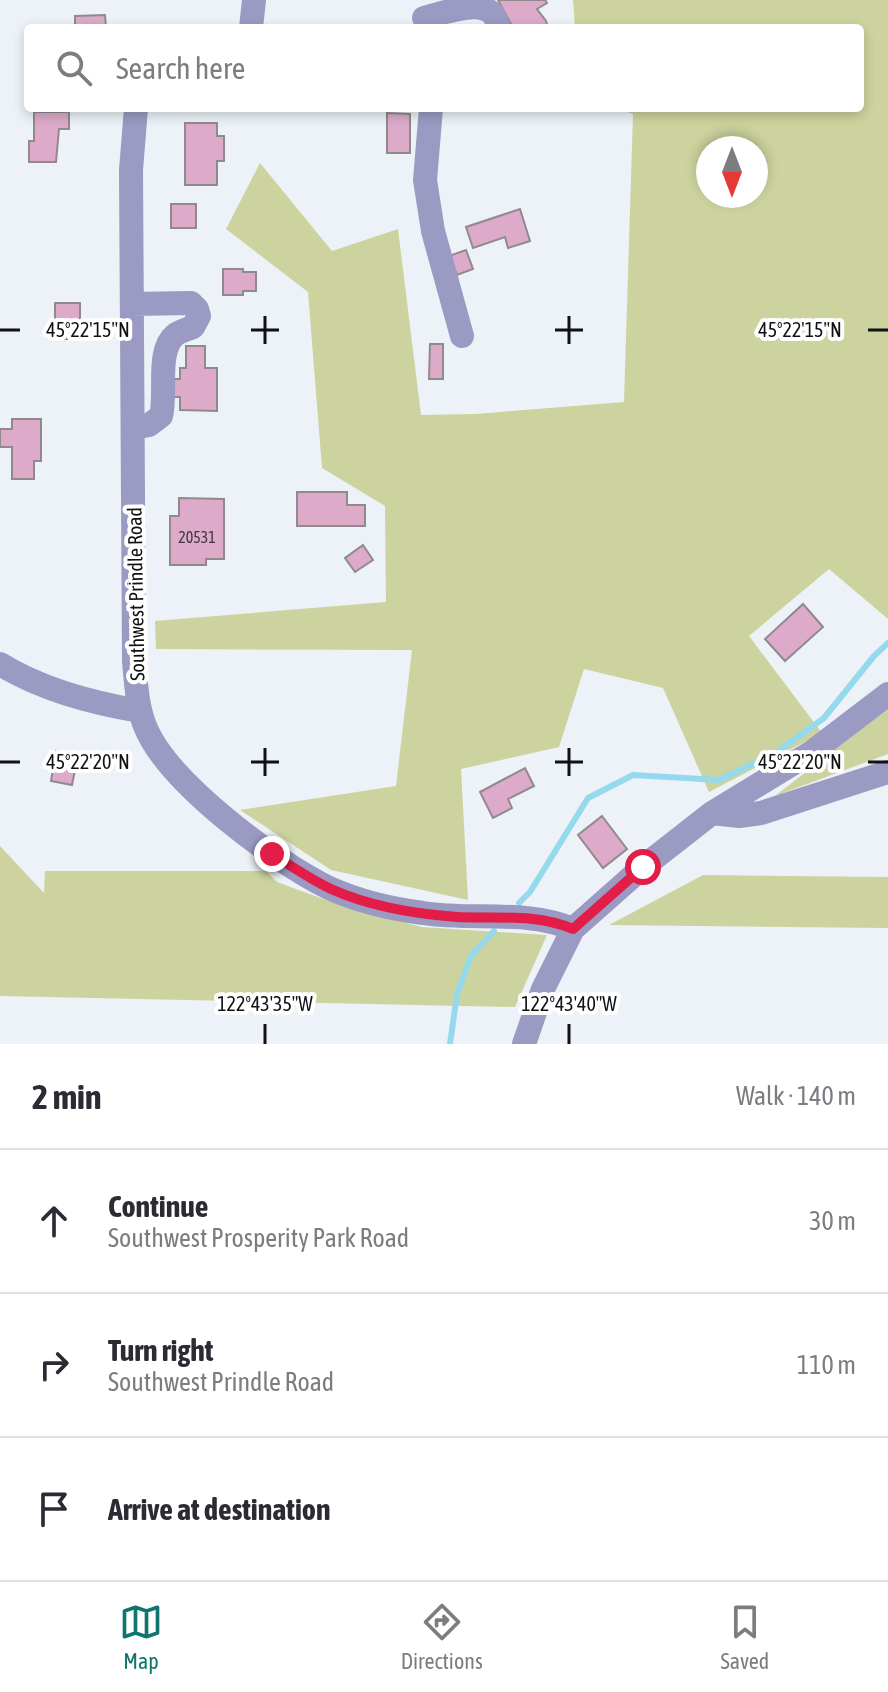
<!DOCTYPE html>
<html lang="en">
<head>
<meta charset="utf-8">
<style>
  :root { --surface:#fff; --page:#f2f2f3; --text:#2b2b33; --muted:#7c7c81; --line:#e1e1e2; --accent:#0f766e }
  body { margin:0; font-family:"Asap Condensed",sans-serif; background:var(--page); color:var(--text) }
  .compass { position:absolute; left:696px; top:136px; width:72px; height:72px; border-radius:50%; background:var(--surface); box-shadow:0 4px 12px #0003; rotate:180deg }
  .stop { position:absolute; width:24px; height:24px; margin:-18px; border:6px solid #e11d48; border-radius:50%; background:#fff }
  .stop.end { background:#e11d48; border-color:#fff; box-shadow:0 2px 8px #0008 }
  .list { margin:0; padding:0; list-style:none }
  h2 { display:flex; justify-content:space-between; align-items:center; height:104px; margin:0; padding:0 32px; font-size:34px }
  h2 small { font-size:26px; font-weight:400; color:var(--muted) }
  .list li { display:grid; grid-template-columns:52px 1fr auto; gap:24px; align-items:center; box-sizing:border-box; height:144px; padding:0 32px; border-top:2px solid var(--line) }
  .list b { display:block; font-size:30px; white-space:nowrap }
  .list p { margin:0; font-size:26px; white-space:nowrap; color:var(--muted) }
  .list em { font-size:26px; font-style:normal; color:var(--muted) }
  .icon { flex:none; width:44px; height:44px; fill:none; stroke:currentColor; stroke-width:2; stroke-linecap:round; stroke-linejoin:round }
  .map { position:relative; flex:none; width:888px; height:1044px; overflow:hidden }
  .search { position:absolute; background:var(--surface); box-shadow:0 4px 12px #0003; left:24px; right:24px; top:24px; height:88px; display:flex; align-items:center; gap:20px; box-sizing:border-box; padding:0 28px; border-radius:8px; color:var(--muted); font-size:30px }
  .sheet { height:536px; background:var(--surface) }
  nav { display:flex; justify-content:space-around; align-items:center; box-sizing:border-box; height:112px; border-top:2px solid var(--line); background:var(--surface); font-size:22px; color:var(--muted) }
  nav a { display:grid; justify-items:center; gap:4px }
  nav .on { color:var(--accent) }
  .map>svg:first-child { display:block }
  .green { fill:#cdd39e; fill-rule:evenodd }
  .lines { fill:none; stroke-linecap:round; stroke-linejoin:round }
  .stream { stroke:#95d9ed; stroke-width:6 }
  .building { fill:#ddaaca; stroke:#908a8e; stroke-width:2 }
  .minor { stroke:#9b9ac3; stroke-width:24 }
  .route { stroke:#e11d48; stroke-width:10 }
  .ticks { fill:none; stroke:#0f1113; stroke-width:3 }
  .labels { text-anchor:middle; stroke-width:8; stroke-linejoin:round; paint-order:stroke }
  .number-label { font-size:16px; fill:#423741 }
  .street-label { font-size:20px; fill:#0f1113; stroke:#fff }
  .ticks-label { font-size:20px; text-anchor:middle; fill:#0f1113; stroke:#fff; stroke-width:8; stroke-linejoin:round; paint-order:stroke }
</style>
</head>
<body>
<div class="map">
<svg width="888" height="1044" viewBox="0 0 888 1044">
  <rect width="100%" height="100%" fill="#ecf2f7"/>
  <!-- green -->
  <path class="green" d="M 573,0 L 888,0 L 888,619 L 829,569 L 749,636 L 822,733 L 709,792 L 663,688 L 584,669 L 559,747 L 461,769 L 468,900 L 331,870 L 240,810 L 396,786 L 412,650 L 156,649 L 155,621 L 386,602 L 385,506 L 322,468 L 308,292 L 226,229 L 260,163 L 332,251 L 398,229 L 421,415 L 475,414 L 624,402 L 633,114 L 616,108 L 860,108 L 860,28 L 575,28 ZM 708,148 L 756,148 L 756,196 L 708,196 Z
    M 888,708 L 888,754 L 775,796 Z
    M 0,846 L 44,893 L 45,871 L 266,871 L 277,882 L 345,907 L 422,927 L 547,935 L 515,1007 L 0,996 Z
    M 703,875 L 888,877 L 888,928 L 609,925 Z"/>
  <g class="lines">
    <!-- stream -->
    <path class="stream" d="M 519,903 L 530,892 L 588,798 L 633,775 L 719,780 L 774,754 L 824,718 L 874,656 L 888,643
      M 450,1044 L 457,994 L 471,956 L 494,931"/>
  </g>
  <!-- building -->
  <path class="building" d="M 498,0 L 545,0 L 547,3 L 537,9 L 546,21 L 548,28 L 513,28 Z
    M 105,15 L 106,28 L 75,28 L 75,16 Z
    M 34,112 L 69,112 L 69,129 L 59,129 L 56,162 L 29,162 L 29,141 L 34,141 Z
    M 387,113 L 410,114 L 410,153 L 387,153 Z
    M 185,123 L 217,123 L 217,136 L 224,136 L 224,161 L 217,161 L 217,185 L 185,185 Z
    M 171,204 L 196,204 L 196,228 L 171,228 Z
    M 520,209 L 530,241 L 508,248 L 505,237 L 473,248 L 466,227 Z
    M 466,250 L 473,269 L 457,275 L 449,256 Z
    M 223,269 L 243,269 L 243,272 L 256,272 L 256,291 L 243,291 L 243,295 L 223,295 Z
    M 55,303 L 80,303 L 80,339 L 55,339 Z
    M 430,344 L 443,344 L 443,379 L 429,379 Z
    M 186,346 L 205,346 L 205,368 L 217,368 L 217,411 L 180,410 L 180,397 L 174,397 L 174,379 L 180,379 L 180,368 L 186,368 Z
    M 12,419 L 41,419 L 41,461 L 34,461 L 34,479 L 12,479 L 12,447 L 0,447 L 0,429 L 12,429 Z
    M 297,492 L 347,492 L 347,505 L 365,505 L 365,526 L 297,526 Z
    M 179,498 L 224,499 L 224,559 L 206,559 L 206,565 L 170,565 L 170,516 L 179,516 Z
    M 363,545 L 373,560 L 355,572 L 345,558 Z
    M 803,604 L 823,627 L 785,661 L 765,639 Z
    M 56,751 L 84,756 L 81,770 L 75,770 L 72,785 L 51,781 Z
    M 525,768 L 534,786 L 508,799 L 512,808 L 493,818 L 480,792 Z
    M 602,816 L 627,849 L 603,868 L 578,835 Z"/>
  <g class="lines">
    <!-- minor -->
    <path class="minor" d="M 424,18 C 439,14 475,1 489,11 C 495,14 497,22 499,28
      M 251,28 L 254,0
      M 136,108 L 131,170 L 134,661 C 136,683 137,706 145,726 C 167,782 275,862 329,888 C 358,901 392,909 423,913 C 473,921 525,909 573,929
      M 431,108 L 425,180 L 433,231 L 462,336
      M 132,304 L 191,303 L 197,309 L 199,316 L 193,327 C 188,329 180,331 175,335 C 156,351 167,393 161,416 L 149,425 L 133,428
      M 0,664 C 42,690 92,703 140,711
      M 712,813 L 739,816 L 761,813 L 888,772
      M 524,1044 L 543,989 L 573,929 L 643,867 L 712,813 L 812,752 L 888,694"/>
  </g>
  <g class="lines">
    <!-- route -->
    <path class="route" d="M 272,854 C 291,866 310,879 331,889 C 369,906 415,914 457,917 C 496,919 535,913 573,929 L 643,867"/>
  </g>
  <!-- ticks -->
  <path class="ticks" d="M 265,316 L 265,344M 569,316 L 569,344M 0,330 L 20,330M 251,330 L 279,330M 555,330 L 583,330M 868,330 L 888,330M 265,748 L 265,776M 569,748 L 569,776M 0,762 L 20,762M 251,762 L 279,762M 555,762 L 583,762M 868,762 L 888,762M 265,1024 L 265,1044M 569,1024 L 569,1044"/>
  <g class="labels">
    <!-- number labels -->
    <g class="number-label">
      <text x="197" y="543">20531</text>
    </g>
    <!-- street labels -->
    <g class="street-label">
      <text transform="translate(136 594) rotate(-91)" y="7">Southwest Prindle Road</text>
    </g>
  </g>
  <g class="ticks-label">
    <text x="800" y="337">45°22'15"N</text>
    <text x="88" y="337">45°22'15"N</text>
    <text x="800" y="769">45°22'20"N</text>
    <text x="88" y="769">45°22'20"N</text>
    <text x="265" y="1011">122°43'35"W</text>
    <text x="569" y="1011">122°43'40"W</text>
  </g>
</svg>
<svg class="compass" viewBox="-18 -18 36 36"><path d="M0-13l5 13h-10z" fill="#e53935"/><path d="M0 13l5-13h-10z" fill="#7c7c81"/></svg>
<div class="stop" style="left:643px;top:867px"></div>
<div class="stop end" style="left:272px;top:854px"></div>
<div class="search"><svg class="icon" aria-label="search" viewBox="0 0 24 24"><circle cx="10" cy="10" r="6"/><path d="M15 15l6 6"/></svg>Search here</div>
</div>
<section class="sheet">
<h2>2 min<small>Walk · 140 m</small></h2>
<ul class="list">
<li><svg class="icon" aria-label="ahead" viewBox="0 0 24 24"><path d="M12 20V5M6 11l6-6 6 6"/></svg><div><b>Continue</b><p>Southwest Prosperity Park Road</p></div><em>30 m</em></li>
<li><svg class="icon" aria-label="right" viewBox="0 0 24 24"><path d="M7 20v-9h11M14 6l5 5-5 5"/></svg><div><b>Turn right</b><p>Southwest Prindle Road</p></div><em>110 m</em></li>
<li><svg class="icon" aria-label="arrive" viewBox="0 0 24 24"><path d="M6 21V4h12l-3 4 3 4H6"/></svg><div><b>Arrive at destination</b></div></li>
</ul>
</section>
<nav>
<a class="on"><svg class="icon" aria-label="map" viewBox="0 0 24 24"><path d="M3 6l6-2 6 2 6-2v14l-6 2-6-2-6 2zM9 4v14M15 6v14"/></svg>Map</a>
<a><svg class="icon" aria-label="directions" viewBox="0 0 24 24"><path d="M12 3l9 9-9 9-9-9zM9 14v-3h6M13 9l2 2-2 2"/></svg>Directions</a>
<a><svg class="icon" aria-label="saved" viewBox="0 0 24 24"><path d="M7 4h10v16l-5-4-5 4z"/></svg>Saved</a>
</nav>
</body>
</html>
